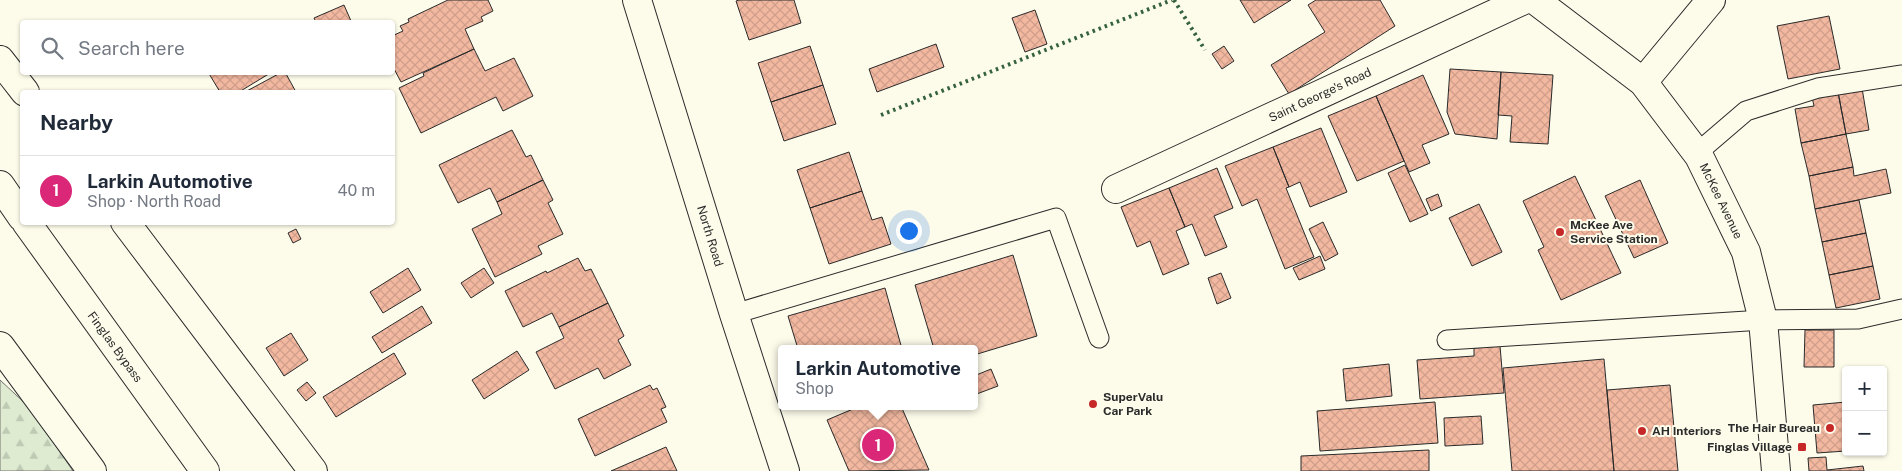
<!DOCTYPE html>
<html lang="en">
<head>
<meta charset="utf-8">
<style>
  :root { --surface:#fff; --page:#f6f6f7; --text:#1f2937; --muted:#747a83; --line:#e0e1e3; --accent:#db2777 }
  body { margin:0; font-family:"Public Sans",sans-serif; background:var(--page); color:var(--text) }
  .controls { position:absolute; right:15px; bottom:15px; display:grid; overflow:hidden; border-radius:5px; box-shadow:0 1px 4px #0004 }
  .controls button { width:45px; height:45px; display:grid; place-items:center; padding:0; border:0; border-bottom:1px solid var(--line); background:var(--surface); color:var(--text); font:25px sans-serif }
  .you { position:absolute; left:908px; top:230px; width:18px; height:18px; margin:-12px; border:4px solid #fff; border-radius:50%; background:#1a73e8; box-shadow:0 0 0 8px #1a73e833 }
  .badge { display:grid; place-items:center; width:32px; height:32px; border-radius:50%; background:var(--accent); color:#fff; font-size:16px; font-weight:700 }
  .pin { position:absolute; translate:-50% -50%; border:2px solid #fff; box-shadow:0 1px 5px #0006 }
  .popup { position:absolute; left:778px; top:345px; width:200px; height:65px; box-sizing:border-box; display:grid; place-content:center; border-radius:5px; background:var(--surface); filter:drop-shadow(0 1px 4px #0005); font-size:16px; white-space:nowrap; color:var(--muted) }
  .popup b { font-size:19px; color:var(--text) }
  .popup::after { content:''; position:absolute; left:50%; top:100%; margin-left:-10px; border:10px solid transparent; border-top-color:var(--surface) }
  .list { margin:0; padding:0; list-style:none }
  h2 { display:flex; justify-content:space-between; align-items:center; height:65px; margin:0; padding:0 20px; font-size:21px }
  h2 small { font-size:16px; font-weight:400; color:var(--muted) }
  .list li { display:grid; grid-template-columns:32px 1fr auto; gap:15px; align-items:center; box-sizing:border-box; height:70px; padding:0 20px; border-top:1px solid var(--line) }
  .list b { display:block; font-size:19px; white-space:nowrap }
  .list p { margin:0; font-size:16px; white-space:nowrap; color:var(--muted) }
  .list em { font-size:16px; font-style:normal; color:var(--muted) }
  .icon { flex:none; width:28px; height:28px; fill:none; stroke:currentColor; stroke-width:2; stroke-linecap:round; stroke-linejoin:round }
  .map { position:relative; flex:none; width:1902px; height:471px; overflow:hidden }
  .search { position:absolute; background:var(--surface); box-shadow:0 1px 4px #0004; left:20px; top:20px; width:375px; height:55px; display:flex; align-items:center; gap:12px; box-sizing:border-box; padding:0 18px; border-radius:5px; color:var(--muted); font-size:19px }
  .panel { position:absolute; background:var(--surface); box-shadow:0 1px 4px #0004; left:20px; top:90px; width:375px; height:135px; border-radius:5px }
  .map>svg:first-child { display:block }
  .forest { fill:url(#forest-firs); stroke:#74746e }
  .building { fill:url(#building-cross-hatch); stroke:#2b2b2b }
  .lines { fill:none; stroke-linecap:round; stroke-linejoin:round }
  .lane-casing { stroke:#2b2b2b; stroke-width:21 }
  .street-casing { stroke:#2b2b2b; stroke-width:30 }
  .secondary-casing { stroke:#2b2b2b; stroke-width:30 }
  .lane { stroke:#fdfbea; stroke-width:19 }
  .street { stroke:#fdfbea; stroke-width:28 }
  .secondary { stroke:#fdfbea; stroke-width:28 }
  .hedge { stroke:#34623c; stroke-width:4; stroke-dasharray:2.5 4; stroke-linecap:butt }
  .poi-dot { fill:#c62828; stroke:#fdfbea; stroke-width:2 }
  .labels { text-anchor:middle; stroke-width:4; stroke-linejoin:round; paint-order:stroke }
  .street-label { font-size:12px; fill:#2b2b2b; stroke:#fdfbea }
  .poi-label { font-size:12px; font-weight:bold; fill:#2b2b2b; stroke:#fdfbea; text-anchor:start }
</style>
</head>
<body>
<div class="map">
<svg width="1902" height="471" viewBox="0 0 1902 471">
  <defs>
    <pattern id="forest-firs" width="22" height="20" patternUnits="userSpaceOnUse" patternTransform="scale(1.25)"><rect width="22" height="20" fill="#deebd1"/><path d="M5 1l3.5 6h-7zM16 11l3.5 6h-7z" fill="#bfcab4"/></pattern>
    <pattern id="building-cross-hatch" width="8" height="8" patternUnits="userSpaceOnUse" patternTransform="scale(1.25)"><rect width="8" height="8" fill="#f2b8a0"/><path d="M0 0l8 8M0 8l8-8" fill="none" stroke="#d09e8a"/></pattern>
  </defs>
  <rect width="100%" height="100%" fill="#fdfbea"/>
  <!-- forest -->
  <path class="forest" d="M 0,380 L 29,407 L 73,471 L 0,471 Z"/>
  <!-- building -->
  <path class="building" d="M 448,0 L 488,0 L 493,11 L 481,17 L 483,21 L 465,29 L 474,49 L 401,82 L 392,65 L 392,36 L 403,31 L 400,26 L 409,22 L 408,19 Z
    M 739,0 L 794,0 L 801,23 L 749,40 L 736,1 Z
    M 1240,0 L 1291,0 L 1254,23 Z
    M 1316,0 L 1380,0 L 1395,26 L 1289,94 L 1271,65 L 1325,32 L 1308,5 Z
    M 344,5 L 351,21 L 316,22 L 314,18 Z
    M 1035,10 L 1047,44 L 1025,52 L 1012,18 Z
    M 1829,16 L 1840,69 L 1788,79 L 1777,26 Z
    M 936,44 L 944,67 L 877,92 L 869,69 Z
    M 810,46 L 823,85 L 771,102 L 758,63 Z
    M 1224,46 L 1234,61 L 1222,69 L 1212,54 Z
    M 474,49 L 485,71 L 514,58 L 533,96 L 503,111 L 496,97 L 421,133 L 399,88 L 424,76 L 423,73 Z
    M 1450,69 L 1501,72 L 1497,139 L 1455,134 L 1447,112 Z
    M 208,72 L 272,72 L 239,92 L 220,92 Z
    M 282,72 L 285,72 L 296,92 L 245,92 Z
    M 1501,72 L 1553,75 L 1548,144 L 1510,142 L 1512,116 L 1498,115 Z
    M 1423,75 L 1449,134 L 1422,145 L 1430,163 L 1409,172 L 1376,96 Z
    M 823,85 L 836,124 L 784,141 L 771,102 Z
    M 1862,88 L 1869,130 L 1846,134 L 1838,92 Z
    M 1838,92 L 1846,134 L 1801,143 L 1795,109 L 1814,106 L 1812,97 Z
    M 1376,96 L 1404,161 L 1357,181 L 1328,116 Z
    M 1321,128 L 1347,192 L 1310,207 L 1300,182 L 1289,187 L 1273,147 Z
    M 512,130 L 526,157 L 531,155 L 543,180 L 497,202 L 490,188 L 458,203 L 439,165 Z
    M 1846,134 L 1853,167 L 1809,176 L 1801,143 Z
    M 1273,147 L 1289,187 L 1286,188 L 1314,257 L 1285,269 L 1257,199 L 1242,206 L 1225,166 Z
    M 849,152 L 862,191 L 810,208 L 797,170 Z
    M 1405,165 L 1428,214 L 1410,222 L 1388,173 Z
    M 1853,167 L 1854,176 L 1886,169 L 1891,193 L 1815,209 L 1809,176 Z
    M 1217,168 L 1233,208 L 1214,216 L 1227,247 L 1205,256 L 1192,224 L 1185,227 L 1169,188 Z
    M 1575,176 L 1621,273 L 1561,300 L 1538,250 L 1544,247 L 1523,201 Z
    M 543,180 L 553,200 L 548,203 L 563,234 L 538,246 L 542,254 L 495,277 L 472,229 L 502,214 L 497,202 Z
    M 1640,180 L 1668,243 L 1634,258 L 1605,196 Z
    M 1169,188 L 1185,227 L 1176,231 L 1189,264 L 1163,275 L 1150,241 L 1137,247 L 1121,207 Z
    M 862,191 L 872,220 L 882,217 L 891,244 L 829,264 L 810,208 Z
    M 1438,194 L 1442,206 L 1431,211 L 1426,199 Z
    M 1859,200 L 1866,233 L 1822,242 L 1815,209 Z
    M 1479,204 L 1502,252 L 1472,266 L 1449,218 Z
    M 1323,222 L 1338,254 L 1325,261 L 1309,229 Z
    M 296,229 L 301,239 L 293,243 L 288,233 Z
    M 1866,233 L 1873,266 L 1829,275 L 1822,242 Z
    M 1013,255 L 1037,336 L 974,355 L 974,349 L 934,349 L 915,285 Z
    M 1320,256 L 1325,269 L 1299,280 L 1293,268 Z
    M 578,258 L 585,271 L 591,269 L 608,303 L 559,327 L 552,313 L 523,327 L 505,291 L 546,271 L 547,273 Z
    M 1873,266 L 1880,299 L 1836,308 L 1829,275 Z
    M 408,268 L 421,290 L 383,313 L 370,292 Z
    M 484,268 L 494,283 L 471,298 L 461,283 Z
    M 1221,273 L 1231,298 L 1217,304 L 1208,278 Z
    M 885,288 L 902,349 L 798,349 L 788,316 Z
    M 608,303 L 624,336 L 618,340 L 631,365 L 604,379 L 598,368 L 555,389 L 536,352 L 564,338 L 559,327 Z
    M 422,306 L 432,323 L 382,353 L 372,337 Z
    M 1805,330 L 1834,330 L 1834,367 L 1804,367 Z
    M 291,333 L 308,360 L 284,376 L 266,348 Z
    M 1500,346 L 1504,393 L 1420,399 L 1417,360 L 1474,356 L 1474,348 Z
    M 517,351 L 529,370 L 484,399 L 472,380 Z
    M 394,353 L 406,374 L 336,417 L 323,397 Z
    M 1604,359 L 1614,471 L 1512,471 L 1503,368 Z
    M 1389,364 L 1392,396 L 1346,401 L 1343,369 Z
    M 991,369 L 998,386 L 974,395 L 974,376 Z
    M 307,382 L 316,393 L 306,401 L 297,390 Z
    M 650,385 L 653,390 L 657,388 L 666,407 L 661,409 L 667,422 L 595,456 L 578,419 Z
    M 1670,385 L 1678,471 L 1614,471 L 1607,390 Z
    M 1435,402 L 1438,443 L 1320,451 L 1317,411 Z
    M 1846,402 L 1846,451 L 1817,453 L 1813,405 Z
    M 860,406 L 901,406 L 929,470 L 849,471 L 827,420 Z
    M 1883,407 L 1886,447 L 1883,448 Z
    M 1481,416 L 1483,444 L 1445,446 L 1444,418 Z
    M 666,447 L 677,471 L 611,471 Z
    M 1429,450 L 1429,471 L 1301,471 L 1301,456 Z
    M 1826,457 L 1827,470 L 1863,466 L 1864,471 L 1809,471 L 1808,458 Z"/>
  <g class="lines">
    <!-- lane casing -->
    <g class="lane-casing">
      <path id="lane" d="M 1697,153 L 1746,111 L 1818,88 L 1902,75
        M 734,314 L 1056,218 L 1099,338
        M 1447,340 L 1763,320 L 1858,319 L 1902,309"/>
    </g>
    <!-- street casing -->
    <g class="street-casing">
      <path id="street" d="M 637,0 L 734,314 L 785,471
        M 1535,0 L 1643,82 L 1699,156 L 1746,252 L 1763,320 L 1776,471
        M 1643,82 L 1711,0
        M 1116,189 L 1524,0"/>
    </g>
    <!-- secondary casing -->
    <g class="secondary-casing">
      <path id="secondary" d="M 0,60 L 25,92
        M 0,185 L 22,217
        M 26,222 L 205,471
        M 125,222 L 313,471
        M 0,346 L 92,471"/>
    </g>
    <!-- lane -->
    <use href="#lane" class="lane"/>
    <!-- street -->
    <use href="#street" class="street"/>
    <!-- secondary -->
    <use href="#secondary" class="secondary"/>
    <!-- hedge -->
    <path class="hedge" d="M 1174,0 L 1205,50
      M 881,115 L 1172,0"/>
  </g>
  <!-- markers -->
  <g class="poi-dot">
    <circle cx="1560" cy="232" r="5"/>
    <circle cx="1093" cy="404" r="5"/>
    <circle cx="1830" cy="428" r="5"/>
    <circle cx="1642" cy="431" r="5"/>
    <rect x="1797" y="442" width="10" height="10" rx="2.5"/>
  </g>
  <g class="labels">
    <!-- street labels -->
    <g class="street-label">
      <text transform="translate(1320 95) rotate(-25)" y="4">Saint George's Road</text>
      <text transform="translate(1721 201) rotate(64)" y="4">McKee Avenue</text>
      <text transform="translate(710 236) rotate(73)" y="4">North Road</text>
      <text transform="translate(115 347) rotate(54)" y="4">Finglas Bypass</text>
    </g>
    <!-- poi labels -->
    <g class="poi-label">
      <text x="1570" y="229">McKee Ave<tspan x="1570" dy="14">Service Station</tspan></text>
      <text x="1103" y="401">SuperValu<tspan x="1103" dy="14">Car Park</tspan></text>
      <text x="1820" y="432" text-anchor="end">The Hair Bureau</text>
      <text x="1652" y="435">AH Interiors</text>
      <text x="1792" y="451" text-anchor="end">Finglas Village</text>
    </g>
  </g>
</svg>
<div class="controls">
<button>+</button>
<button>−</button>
</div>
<div class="you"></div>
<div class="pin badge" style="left:878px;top:445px">1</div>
<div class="popup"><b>Larkin Automotive</b>Shop</div>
<div class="search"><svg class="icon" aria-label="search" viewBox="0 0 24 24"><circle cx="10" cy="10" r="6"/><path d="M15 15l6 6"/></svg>Search here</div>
<section class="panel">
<h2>Nearby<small></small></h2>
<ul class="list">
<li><span class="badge">1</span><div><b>Larkin Automotive</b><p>Shop · North Road</p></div><em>40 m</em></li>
</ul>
</section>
</div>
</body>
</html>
